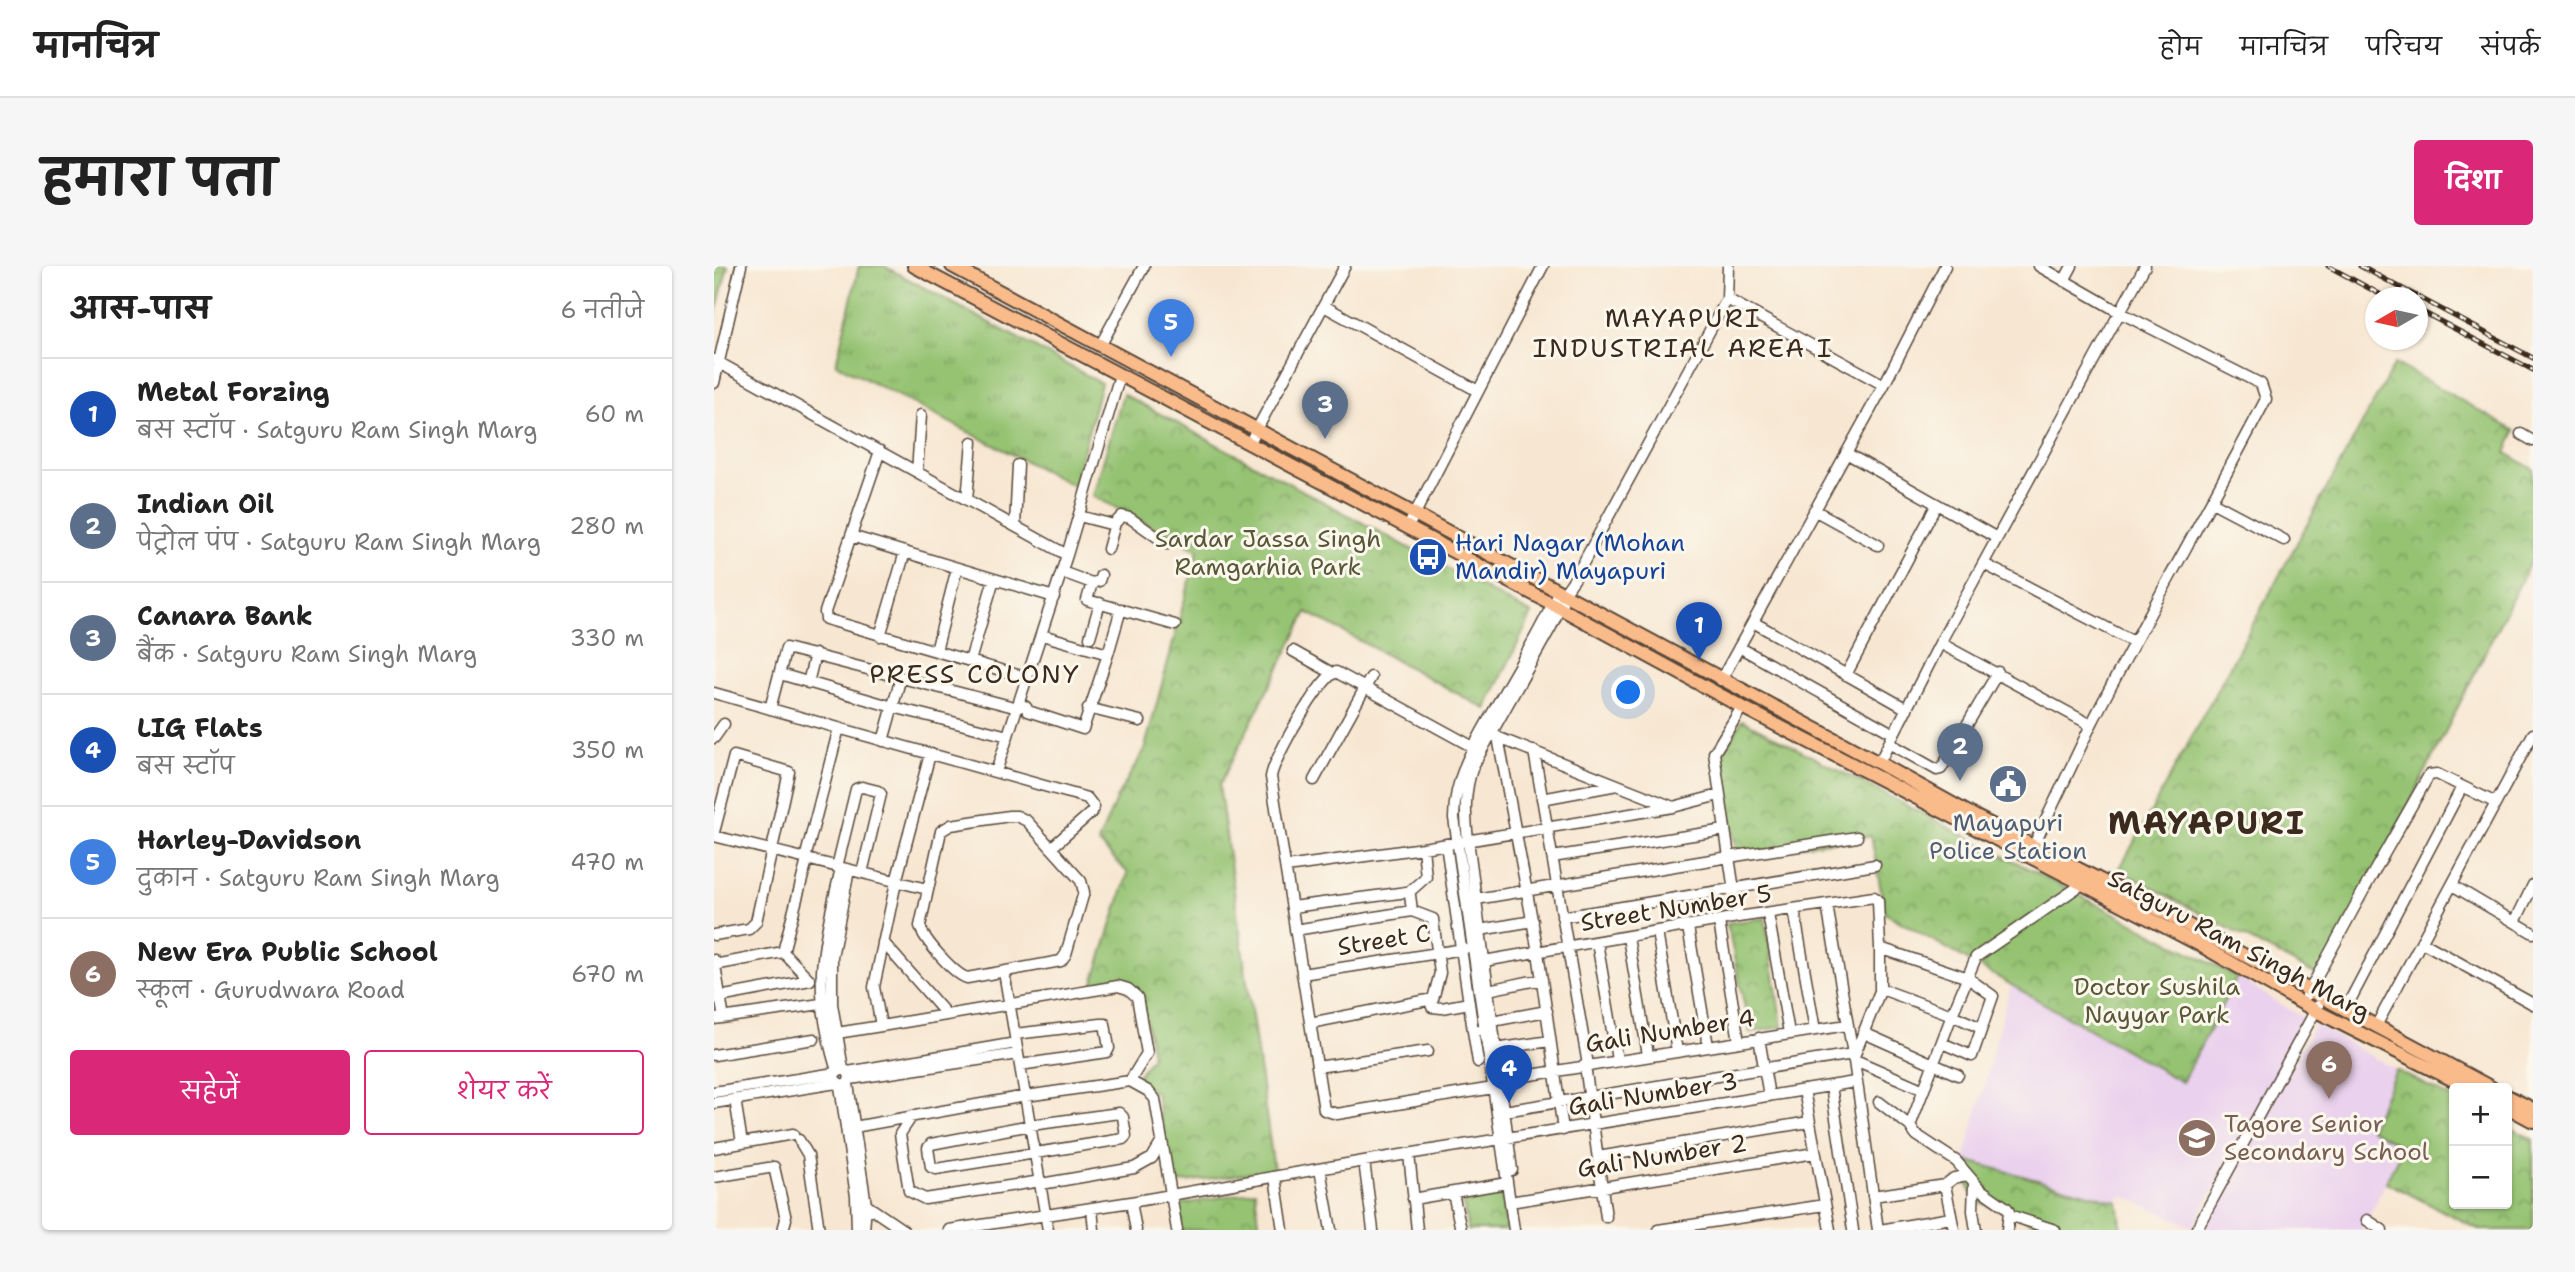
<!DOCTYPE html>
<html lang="hi">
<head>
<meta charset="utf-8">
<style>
  :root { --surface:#fff; --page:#f6f6f6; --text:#222; --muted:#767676; --line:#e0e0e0; --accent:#db2777 }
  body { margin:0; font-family:"Shantell Sans","Playpen Sans Deva",sans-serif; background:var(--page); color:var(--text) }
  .controls { position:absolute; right:21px; bottom:21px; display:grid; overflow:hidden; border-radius:7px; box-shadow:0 2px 5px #0004 }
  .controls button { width:63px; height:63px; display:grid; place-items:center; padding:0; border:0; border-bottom:2px solid var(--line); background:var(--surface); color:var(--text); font:35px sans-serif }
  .compass { position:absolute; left:1651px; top:21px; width:63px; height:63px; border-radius:50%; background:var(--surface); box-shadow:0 2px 5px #0004; rotate:261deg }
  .you { position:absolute; left:915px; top:427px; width:24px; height:24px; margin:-18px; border:5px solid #fff; border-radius:50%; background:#1a73e8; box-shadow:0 0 0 10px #1a73e833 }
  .badge { display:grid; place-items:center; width:46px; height:46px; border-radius:50%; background:var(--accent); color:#fff; font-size:23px; font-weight:700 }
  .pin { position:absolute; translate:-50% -58px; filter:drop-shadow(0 2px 4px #0008) }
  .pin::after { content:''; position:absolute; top:37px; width:24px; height:21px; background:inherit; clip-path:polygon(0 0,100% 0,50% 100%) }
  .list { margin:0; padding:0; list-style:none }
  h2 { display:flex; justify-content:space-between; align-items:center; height:91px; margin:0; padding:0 28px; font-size:30px }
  h2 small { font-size:23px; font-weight:400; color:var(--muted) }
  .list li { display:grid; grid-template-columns:46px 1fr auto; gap:21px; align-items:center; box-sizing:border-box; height:112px; padding:0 28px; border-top:2px solid var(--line) }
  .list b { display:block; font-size:26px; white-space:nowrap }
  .list p { margin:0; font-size:23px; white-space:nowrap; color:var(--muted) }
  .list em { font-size:23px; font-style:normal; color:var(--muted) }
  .actions { display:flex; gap:14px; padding:21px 28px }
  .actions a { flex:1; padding:16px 0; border:2px solid var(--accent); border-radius:7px; text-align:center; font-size:24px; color:var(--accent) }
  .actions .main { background:var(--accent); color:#fff }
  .map { position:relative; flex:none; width:1819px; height:964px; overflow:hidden; border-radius:7px }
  header { display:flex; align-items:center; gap:42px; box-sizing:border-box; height:98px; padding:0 35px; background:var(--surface); border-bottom:2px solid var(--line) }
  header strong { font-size:33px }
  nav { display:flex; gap:38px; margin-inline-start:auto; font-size:24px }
  .intro { display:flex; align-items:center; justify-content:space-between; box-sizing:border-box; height:168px; padding:0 42px }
  h1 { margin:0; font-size:49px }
  .button { padding:18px 32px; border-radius:7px; background:var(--accent); color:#fff; font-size:24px; font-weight:700 }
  main { display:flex; gap:42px; padding:0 42px }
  aside { flex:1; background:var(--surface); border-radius:7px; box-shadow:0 2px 5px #0004 }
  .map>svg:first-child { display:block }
  .built { fill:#ead1ed }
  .grass { fill:url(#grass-tufts); stroke:#687648; stroke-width:2 }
  .park { fill:url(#park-crowns); stroke:#687648; stroke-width:2 }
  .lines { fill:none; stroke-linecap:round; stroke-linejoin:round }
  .minor-casing { stroke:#574639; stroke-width:13 }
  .major-casing { stroke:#574639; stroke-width:16 }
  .minor { stroke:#fff; stroke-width:10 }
  .major { stroke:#fabb8b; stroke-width:12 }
  .rail-casing { stroke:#3b2a1e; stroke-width:5 }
  .rail { stroke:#fbf7ec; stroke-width:2.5; stroke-dasharray:8; stroke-linecap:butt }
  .labels { text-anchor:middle; stroke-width:6; stroke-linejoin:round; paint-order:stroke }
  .park-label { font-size:24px; fill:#565837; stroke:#fbf7ec }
  .transit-label { font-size:24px; fill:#164399; stroke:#fbf7ec; text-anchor:start }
  .service-label { font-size:24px; fill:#4e5e75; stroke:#fbf7ec }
  .street-label { font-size:24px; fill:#3b2a1e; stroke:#fbf7ec }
  .education-label { font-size:24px; fill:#785e54; stroke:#fbf7ec; text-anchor:start }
  .neighbourhood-label { font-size:26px; letter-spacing:2px; fill:#3b2a1e; stroke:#fbf7ec }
  .district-label { font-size:32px; font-weight:bold; letter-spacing:2px; fill:#3b2a1e; stroke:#fbf7ec }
</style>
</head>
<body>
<header>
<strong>मानचित्र</strong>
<nav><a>होम</a><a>मानचित्र</a><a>परिचय</a><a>संपर्क</a></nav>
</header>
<div class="intro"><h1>हमारा पता</h1><a class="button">दिशा</a></div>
<main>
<aside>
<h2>आस-पास<small>6 नतीजे</small></h2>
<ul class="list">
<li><span class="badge" style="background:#1a4fb4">1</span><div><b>Metal Forzing</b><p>बस स्टॉप · Satguru Ram Singh Marg</p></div><em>60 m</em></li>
<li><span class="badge" style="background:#5c6f8a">2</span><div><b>Indian Oil</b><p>पेट्रोल पंप · Satguru Ram Singh Marg</p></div><em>280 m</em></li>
<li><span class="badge" style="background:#5c6f8a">3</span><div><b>Canara Bank</b><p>बैंक · Satguru Ram Singh Marg</p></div><em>330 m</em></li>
<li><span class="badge" style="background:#1a4fb4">4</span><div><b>LIG Flats</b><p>बस स्टॉप</p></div><em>350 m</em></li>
<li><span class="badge" style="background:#3f7fe0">5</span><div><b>Harley-Davidson</b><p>दुकान · Satguru Ram Singh Marg</p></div><em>470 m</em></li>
<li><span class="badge" style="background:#8d6e63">6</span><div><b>New Era Public School</b><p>स्कूल · Gurudwara Road</p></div><em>670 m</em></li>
</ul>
<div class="actions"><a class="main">सहेजें</a><a>शेयर करें</a></div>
</aside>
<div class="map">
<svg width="1819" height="964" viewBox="0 0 1819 964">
  <defs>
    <pattern id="grass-tufts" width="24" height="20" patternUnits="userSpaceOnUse" patternTransform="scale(1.75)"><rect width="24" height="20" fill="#95c372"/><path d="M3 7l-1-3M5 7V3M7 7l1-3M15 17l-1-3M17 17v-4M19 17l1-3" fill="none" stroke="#7b9f5d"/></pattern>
    <pattern id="park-crowns" width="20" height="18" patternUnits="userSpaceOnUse" patternTransform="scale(1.75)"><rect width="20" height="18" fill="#95c372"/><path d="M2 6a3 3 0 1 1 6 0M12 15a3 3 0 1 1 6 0" fill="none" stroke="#7b9f5d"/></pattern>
  </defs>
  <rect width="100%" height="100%" fill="#fbf7ec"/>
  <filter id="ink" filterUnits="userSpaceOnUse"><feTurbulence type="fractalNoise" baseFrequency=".0143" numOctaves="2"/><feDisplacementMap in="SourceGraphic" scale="14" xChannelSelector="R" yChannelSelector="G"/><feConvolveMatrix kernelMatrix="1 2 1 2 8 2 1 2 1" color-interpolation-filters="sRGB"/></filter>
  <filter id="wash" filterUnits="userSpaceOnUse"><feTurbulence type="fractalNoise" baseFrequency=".00686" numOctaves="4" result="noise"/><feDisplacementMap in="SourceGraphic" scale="28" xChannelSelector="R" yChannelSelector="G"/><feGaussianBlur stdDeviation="1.57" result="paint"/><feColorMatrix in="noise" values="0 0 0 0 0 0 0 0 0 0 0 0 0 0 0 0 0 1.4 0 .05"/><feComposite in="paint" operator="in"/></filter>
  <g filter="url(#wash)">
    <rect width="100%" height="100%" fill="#f7e7d2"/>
    <!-- built -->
    <path class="built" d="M 1523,711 L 1593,754 L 1479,961 L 1408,929 L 1404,936 L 1250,894 L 1297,719 L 1467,816 Z
      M 1601,758 L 1682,804 L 1656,863 L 1690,881 L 1648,964 L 1491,964 Z"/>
    <!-- grass -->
    <path class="grass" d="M 145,0 L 170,0 L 387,117 L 360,220 L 122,98 Z"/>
    <!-- park -->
    <path class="park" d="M 0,0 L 14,0 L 0,54 Z
      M 1681,97 L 1801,165 L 1792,187 L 1819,203 L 1819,291 L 1608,712 L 1405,604 Z
      M 409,128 L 818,348 L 772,443 L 593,346 L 505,520 L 560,904 L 457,918 L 442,827 L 420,815 L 438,790 L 428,730 L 403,716 L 378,720 L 414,607 L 384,576 L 403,531 L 430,485 L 484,284 L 379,230 Z
      M 1028,454 L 1523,711 L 1468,816 L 1171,647 L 1157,570 L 1023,589 L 1005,495 Z
      M 1051,652 L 1068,761 L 1036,766 L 1013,657 Z
      M 1682,804 L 1740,833 L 1740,938 L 1793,938 L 1793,860 L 1819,873 L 1819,964 L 1766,964 L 1672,916 L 1689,881 L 1656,863 Z
      M 1250,894 L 1404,936 L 1408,964 L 1339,964 L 1260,934 L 1254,918 Z
      M 541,925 L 546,964 L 467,964 L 463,939 Z
      M 787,929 L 792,964 L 754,964 L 749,936 Z"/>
  </g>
  <g filter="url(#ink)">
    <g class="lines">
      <!-- minor casing -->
      <g class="minor-casing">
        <path id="minor" d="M 1325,0 L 1407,47 L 1547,118 L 1552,133 C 1495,243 1433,349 1377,459
          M 1350,15 L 1358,0
          M 1013,33 L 1170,119
          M 610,40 L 764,125
          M 386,80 L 430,0
          M 0,94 L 353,289
          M 0,117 L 27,0
          M 1807,168 L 1819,175
          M 535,178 L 631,0
          M 166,185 L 111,346 L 112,353 L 314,412
          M 1132,187 L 1283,272
          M 203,206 L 207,149
          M 253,234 L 258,176
          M 1498,236 L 1570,274
          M 1100,244 L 1164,279
          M 365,250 L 400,259
          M 301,260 L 304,199
          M 694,261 L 829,0
          M 137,270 L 340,331
          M 394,283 L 401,257 L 408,250 L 416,252 L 453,278
          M 1270,298 L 1420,376
          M 348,306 L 378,317 L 385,315 L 387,309
          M 378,317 L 373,334 L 461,359
          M 849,329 L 861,312 L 1013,33 L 1014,0
          M 1039,356 L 1193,443
          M 166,370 L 191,286
          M 376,371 L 386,337
          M 1226,377 L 1431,0
          M 1025,381 L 1180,468
          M 222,385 L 243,302
          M 579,385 L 618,407
          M 394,388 L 407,343
          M 256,395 L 280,313
          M 66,408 L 179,441 L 294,470
          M 1132,409 L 1223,238
          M 1007,414 L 1170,119 L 1231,0
          M 94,417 L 101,388
          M 0,427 L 373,532 L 380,541 L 378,546 L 337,582
          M 305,437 L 312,441 L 314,445 L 369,463 L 394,388 L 328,369
          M 1028,441 L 1000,487 L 1015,591 L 1143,571
          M 374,442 L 426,455
          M 56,443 L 72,382 L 304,442
          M 780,470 L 959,541 L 1005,529
          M 784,471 L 824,686 L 849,864
          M 0,472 L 10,458
          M 169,475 L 187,411
          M 1175,477 L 1223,504 L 1227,503 L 1284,406
          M 759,481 L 622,406 C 606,411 559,493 557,511 L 610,844 L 623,848 L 779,822
          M 820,485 L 874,799
          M 1165,497 L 1226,377 L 1377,459 L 1320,579
          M 282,506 L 353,289 L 406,109
          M 600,514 L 657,411
          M 828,533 L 903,519
          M 295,550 L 303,550 L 313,555 L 367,615 L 370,626 L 352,688 L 347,695 L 253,712 C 240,708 209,673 206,660 L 227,565 L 237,559 Z
          M 0,566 L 20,490 L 75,506 L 42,656 L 35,663 L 0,669
          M 0,570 L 213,623
          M 732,578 L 759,765
          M 838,591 L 1011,564
          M 91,593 L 125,462
          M 123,601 L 142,523 L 148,521 L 164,525 L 167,528 L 148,607
          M 572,601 L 709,582 L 959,541
          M 1738,619 L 1819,667
          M 694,627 L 712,611 L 709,582
          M 762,633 L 1015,591 L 1024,651
          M 1113,639 L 1139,788 L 1164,964
          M 578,641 L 693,626 L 696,629 L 698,645 L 581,664
          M 1080,644 L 1101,764
          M 1054,648 L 1075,767
          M 848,651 L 1161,599
          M 1005,656 L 1025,775
          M 1801,656 L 1819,619
          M 974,661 L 994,780
          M 766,664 L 819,655
          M 943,666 L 963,785
          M 914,671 L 934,789
          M 169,676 L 233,749
          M 883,676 L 903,794
          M 1708,676 L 1819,738
          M 69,686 L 96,714
          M 0,694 L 9,747
          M 770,695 L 1024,651 L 1160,631 L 1164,635 L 1166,682 L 1254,712 L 1279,730 L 1258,790 L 1228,777
          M 0,699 L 69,686 L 93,594
          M 290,706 L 334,964
          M 588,708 L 750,683
          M 774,724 L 828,713
          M 1166,725 L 1166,682
          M 1593,729 L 1653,618 L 1715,509 L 1723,508 L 1782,537
          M 0,732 L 96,714
          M 716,735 L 718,741 L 728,742 L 755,737
          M 1631,744 L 1748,521
          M 0,753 L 107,738
          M 778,755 L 833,745
          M 596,757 L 719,733 L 726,707 L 719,653 L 698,645
          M 1662,760 L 1819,468
          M 1267,762 L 1238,749 L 1196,860 L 1201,868 L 1242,895 L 1266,923 L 1293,942 L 1295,946 L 1293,964
          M 763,765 L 759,765 L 764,796
          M 123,767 L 167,760
          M 1150,767 L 1244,809
          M 301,768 L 387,758 L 391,758 L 395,782 L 393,786 L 306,799
          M 1045,772 L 1055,830
          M 781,783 L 836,775
          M 0,789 L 100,773
          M 871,799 L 892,951
          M 603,801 L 714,785
          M 128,804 L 121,807 L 120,812 L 126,820 L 142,930 L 143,964
          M 123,805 C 97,721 108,685 127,602
          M 134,806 L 302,777
          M 136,813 L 304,788
          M 785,814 L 1133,759
          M 416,815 L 434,825 L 441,833 L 463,964
          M 134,818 L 152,939 L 150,964
          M 126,820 L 134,818 L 136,811 L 134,806 L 129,803 L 118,738 L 118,691 L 135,604
          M 1117,820 L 1139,964
          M 1090,824 L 1116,964
          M 1210,824 L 1139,793 L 1166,725 L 1170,724 L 1238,749 L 1262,691 L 1367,619
          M 0,826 L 121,807
          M 21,833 L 28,877
          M 1165,836 L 1196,860
          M 0,837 L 122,817
          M 790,845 L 1139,788
          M 405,847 L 409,851 L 412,870 L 409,873 L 222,903 L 217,901 L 214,882 L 217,878 L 317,859 Z
          M 198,850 L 186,868 L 195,925 L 211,933 L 327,915
          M 140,861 L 312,830 L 416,815 L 433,787 L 423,731 L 414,723 L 404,720 L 167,760 L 160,721 L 182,616 L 216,488
          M 85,874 L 94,889 L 105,964
          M 0,882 L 79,868
          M 695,888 L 703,964
          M 884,891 L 1095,856
          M 650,895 L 659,964
          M 606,903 L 617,964
          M 798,904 L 754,574 C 751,548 750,525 759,500 L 837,361 L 848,337
          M 0,911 L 60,901 L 72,953 L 69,964
          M 561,911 L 569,964
          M 1260,917 L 1259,945 L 1262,964
          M 327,918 L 420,902 L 438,892 L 447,877
          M 1231,919 L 1240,912 L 1253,909
          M 739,927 L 747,964
          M 1159,930 L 1231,919 L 1240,964
          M 699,933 L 793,917
          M 802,935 L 1101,887
          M 417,936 L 422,964
          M 152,939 L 189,964
          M 378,942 L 380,964
          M 1295,949 L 1341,964
          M 1653,954 L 1668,964
          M 235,964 L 417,936 L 650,895 L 1141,816
          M 800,964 L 740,552 C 740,512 760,479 779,446 C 801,406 826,367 844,326
          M 944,964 L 1111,939
          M 1166,964 L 1237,952
          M 1482,964 L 1604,740"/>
      </g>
      <!-- major casing -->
      <g class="major-casing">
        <path id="major" d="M 200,0 L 846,342 L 1028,441 L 1486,679 L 1602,745 L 1755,822
          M 238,0 L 1165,497 L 1262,551 L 1457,650 L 1778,822
          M 1793,830 L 1819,843
          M 1793,841 L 1819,855"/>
      </g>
      <!-- minor -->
      <use href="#minor" class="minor"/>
      <!-- major -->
      <use href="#major" class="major"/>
      <!-- rail casing -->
      <g class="rail-casing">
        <path id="rail" d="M 1614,0 L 1673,32
          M 1646,0 L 1819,92
          M 1703,43 L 1819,104"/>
      </g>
      <!-- rail -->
      <use href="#rail" class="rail"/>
    </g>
  </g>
  <!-- icons -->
  <defs>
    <g id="bus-disc" transform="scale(2.0125)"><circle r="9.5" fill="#1a4fb4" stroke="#fbf7ec"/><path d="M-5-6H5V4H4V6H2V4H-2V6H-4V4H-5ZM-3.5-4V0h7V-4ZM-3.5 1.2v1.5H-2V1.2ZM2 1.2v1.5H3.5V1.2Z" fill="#fff"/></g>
    <g id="civic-disc" transform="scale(2.0125)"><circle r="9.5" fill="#5c6f8a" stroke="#fbf7ec"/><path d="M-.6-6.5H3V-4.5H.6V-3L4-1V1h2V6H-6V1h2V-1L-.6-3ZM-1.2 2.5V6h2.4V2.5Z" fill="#fff"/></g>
    <g id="school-disc" transform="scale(2.0125)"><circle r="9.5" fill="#8d6e63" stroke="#fbf7ec"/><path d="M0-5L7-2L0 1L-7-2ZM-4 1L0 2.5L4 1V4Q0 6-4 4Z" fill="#fff"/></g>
  </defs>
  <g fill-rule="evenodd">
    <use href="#bus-disc" x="714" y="291"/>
    <use href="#civic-disc" x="1294" y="518"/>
    <use href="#school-disc" x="1483" y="872"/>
  </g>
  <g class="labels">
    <!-- park labels -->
    <g class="park-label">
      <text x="554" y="281">Sardar Jassa Singh<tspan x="554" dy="28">Ramgarhia Park</tspan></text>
      <text x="1443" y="729">Doctor Sushila<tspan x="1443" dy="28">Nayyar Park</tspan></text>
    </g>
    <!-- transit labels -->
    <g class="transit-label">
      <text x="741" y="285">Hari Nagar (Mohan<tspan x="741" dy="28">Mandir) Mayapuri</tspan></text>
    </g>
    <!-- service labels -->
    <g class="service-label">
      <text x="1294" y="565">Mayapuri<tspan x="1294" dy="28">Police Station</tspan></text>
    </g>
    <!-- street labels -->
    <g class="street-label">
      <text transform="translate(962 642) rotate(-9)" y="8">Street Number 5</text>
      <text transform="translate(670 674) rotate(-9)" y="8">Street C</text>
      <text transform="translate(1525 679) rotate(28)" y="8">Satguru Ram Singh Marg</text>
      <text transform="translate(956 765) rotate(-9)" y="8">Gali Number 4</text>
      <text transform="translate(939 828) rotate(-9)" y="8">Gali Number 3</text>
      <text transform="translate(948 890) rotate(-9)" y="8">Gali Number 2</text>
    </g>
    <!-- education labels -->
    <g class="education-label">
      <text x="1510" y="866">Tagore Senior<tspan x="1510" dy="28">Secondary School</tspan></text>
    </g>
    <!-- neighbourhood labels -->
    <g class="neighbourhood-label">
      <text x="969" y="61">MAYAPURI<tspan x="969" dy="30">INDUSTRIAL AREA I</tspan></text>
      <text x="261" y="417">PRESS COLONY</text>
    </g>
    <!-- district labels -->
    <g class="district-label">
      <text x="1493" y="568">MAYAPURI</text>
    </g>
  </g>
</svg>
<div class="controls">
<button>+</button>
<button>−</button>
</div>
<svg class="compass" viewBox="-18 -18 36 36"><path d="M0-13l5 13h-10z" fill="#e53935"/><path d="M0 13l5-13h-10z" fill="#767676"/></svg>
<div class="you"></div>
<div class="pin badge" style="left:985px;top:394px;background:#1a4fb4">1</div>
<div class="pin badge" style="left:1246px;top:515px;background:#5c6f8a">2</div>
<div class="pin badge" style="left:611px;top:173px;background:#5c6f8a">3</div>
<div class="pin badge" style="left:795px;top:837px;background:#1a4fb4">4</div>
<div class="pin badge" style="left:457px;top:91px;background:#3f7fe0">5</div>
<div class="pin badge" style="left:1615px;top:833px;background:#8d6e63">6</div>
</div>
</main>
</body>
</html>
